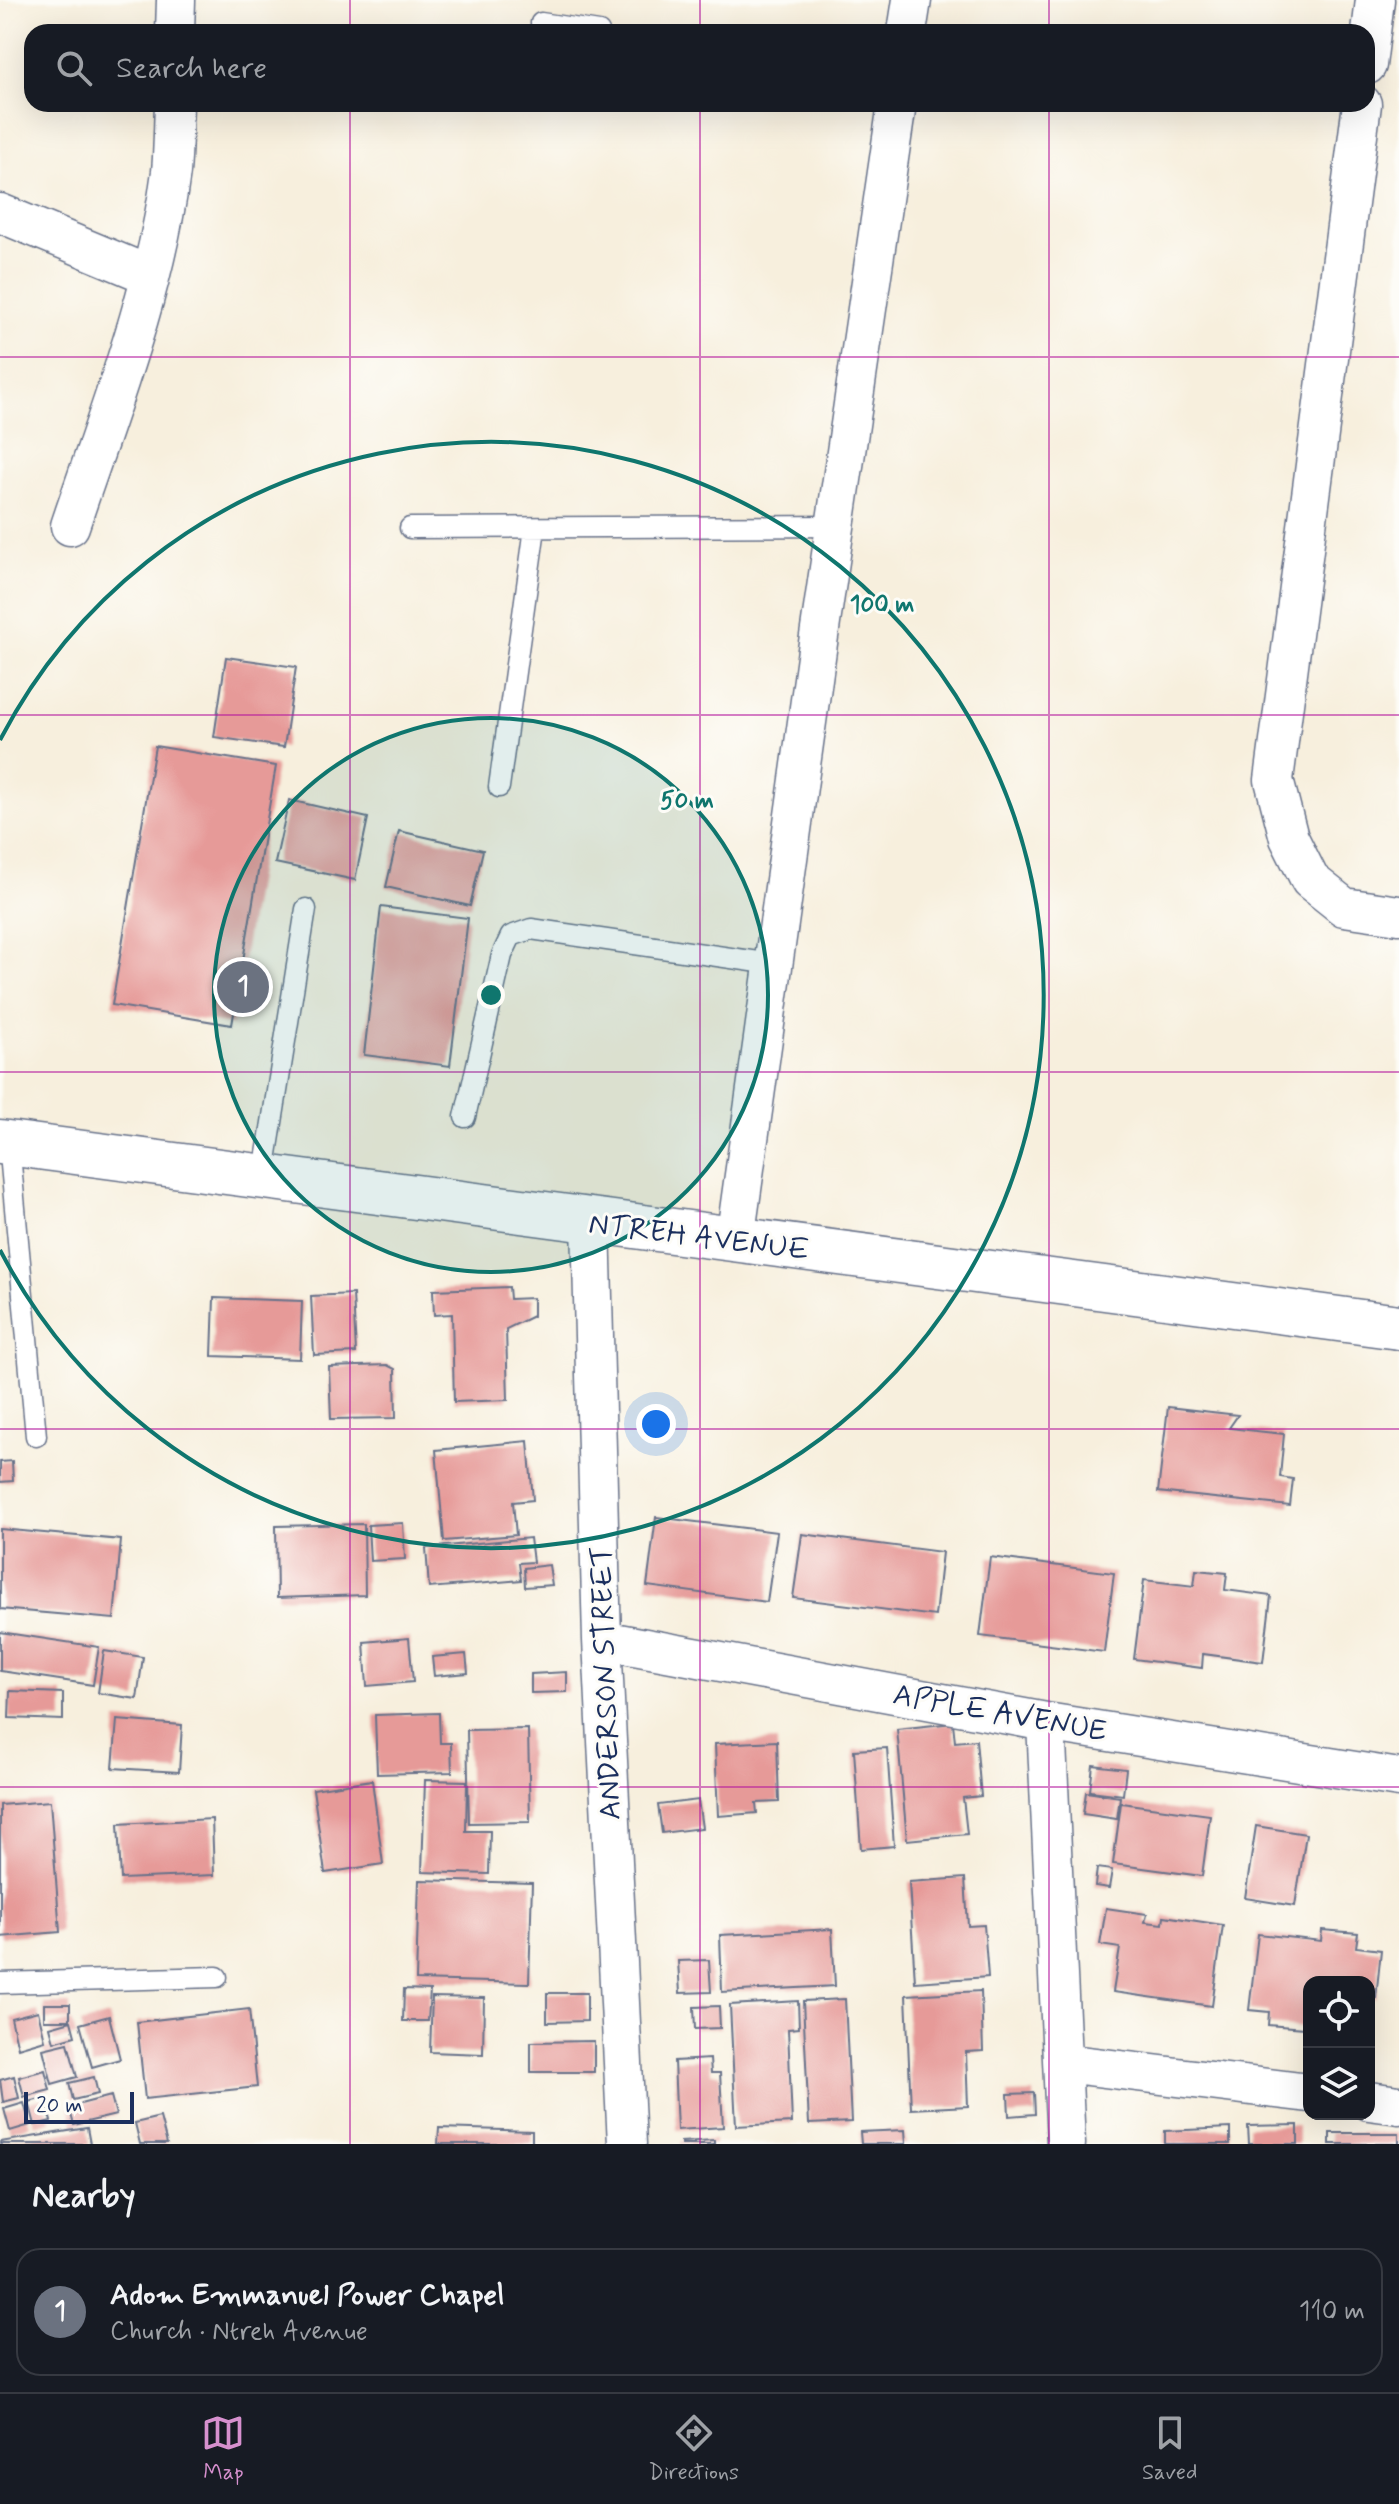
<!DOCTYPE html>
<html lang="en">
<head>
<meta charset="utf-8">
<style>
  :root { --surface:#171b24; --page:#20242c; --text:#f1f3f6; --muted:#9ea1a6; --line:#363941; --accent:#d690ce }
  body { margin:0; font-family:Mynerve,sans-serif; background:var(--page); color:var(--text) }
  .controls { position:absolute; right:24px; bottom:24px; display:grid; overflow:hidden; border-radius:16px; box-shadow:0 8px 32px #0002 }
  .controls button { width:72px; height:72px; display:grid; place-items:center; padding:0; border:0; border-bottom:2px solid var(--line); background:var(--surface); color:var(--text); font:40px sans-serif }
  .scale { position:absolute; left:24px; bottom:20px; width:110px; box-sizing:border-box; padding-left:8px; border:4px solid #1b2f5e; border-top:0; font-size:22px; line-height:28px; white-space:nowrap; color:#1b2f5e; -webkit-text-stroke:6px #fdfcf7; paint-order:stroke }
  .you { position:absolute; left:656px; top:1424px; width:28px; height:28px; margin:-20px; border:6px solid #fff; border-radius:50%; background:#1a73e8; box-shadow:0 0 0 12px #1a73e833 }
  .badge { display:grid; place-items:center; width:52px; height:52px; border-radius:50%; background:var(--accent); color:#fff; font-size:26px; font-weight:700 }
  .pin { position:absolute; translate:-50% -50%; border:4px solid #fff; box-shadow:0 2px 8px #0006 }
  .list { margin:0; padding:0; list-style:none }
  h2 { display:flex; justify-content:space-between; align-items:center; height:104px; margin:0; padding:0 32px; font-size:34px }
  h2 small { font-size:26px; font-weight:400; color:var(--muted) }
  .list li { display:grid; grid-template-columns:52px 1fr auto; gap:24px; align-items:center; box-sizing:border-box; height:128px; margin:0 16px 16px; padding:0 16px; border:2px solid var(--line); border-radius:24px }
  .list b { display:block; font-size:30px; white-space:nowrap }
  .list p { margin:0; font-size:26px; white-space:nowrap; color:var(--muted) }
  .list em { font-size:26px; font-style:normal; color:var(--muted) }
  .icon { flex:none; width:44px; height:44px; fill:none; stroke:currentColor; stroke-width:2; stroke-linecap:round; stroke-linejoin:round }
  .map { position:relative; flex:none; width:1399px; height:2144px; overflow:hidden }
  .search { position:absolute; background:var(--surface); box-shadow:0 8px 32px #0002; left:24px; right:24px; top:24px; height:88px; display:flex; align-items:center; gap:20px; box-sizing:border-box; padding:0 28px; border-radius:24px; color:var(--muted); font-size:30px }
  .sheet { height:248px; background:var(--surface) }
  nav { display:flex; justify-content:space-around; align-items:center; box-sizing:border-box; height:112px; border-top:2px solid var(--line); background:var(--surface); font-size:22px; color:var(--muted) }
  nav a { display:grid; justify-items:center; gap:4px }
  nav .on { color:var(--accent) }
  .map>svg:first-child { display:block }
  .building { fill:#e69a98 }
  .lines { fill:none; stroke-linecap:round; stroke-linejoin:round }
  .lane-casing { stroke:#68728a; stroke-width:23 }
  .street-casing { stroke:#68728a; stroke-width:41 }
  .secondary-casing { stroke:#68728a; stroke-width:47 }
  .lane { stroke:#fff; stroke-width:20 }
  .street { stroke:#fff; stroke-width:38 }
  .secondary { stroke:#fff; stroke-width:44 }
  .grid { fill:none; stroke:#b5179e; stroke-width:2; stroke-opacity:0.55 }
  .ring { fill:none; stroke:#0f766e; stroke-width:4 }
  .labels { text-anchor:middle; stroke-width:6; stroke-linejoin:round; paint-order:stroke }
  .street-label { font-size:30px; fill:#1b2f5e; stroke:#fdfcf7 }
  .centre { fill:#0f766e; stroke:#fdfcf7; stroke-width:4 }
  .ring-label { font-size:24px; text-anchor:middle; font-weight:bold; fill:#0f766e; stroke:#fdfcf7; stroke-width:6; stroke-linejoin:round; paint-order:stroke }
</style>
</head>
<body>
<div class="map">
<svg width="1399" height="2144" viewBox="0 0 1399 2144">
  <rect width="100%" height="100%" fill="#fdfcf7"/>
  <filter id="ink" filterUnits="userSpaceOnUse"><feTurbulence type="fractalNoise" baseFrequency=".0125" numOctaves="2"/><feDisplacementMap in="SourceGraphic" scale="16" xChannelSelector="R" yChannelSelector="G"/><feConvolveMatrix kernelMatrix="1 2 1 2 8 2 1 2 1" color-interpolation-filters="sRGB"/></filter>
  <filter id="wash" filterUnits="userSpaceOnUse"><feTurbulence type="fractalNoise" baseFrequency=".006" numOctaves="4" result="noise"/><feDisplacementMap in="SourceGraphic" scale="32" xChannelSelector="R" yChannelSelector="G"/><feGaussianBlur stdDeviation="1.8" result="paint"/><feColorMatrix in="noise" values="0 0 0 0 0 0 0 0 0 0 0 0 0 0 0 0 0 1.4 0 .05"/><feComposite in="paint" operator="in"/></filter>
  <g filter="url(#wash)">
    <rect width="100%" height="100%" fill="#f7efdd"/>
    <g id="blocks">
      <!-- building -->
      <path class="building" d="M 226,657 L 296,667 L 284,747 L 214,737 Z
        M 155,746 L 276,766 L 232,1025 L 112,1005 Z
        M 289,800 L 368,818 L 355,880 L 275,863 Z
        M 399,831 L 483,850 L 470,906 L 386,887 Z
        M 381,907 L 468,918 L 450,1066 L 364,1055 Z
        M 509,1287 L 510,1299 L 533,1298 L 533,1316 L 506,1329 L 508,1400 L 454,1402 L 452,1314 L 434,1315 L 433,1290 Z
        M 353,1294 L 356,1353 L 314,1355 L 311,1296 Z
        M 214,1298 L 302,1301 L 300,1359 L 212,1356 Z
        M 387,1365 L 395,1369 L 396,1418 L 331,1419 L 329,1367 Z
        M 1168,1407 L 1238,1415 L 1229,1428 L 1284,1434 L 1280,1477 L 1293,1479 L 1290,1506 L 1158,1492 Z
        M 528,1441 L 533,1500 L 513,1502 L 516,1535 L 444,1541 L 436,1450 Z
        M 12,1461 L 13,1481 L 0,1482 L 0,1462 Z
        M 656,1517 L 777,1532 L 767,1602 L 647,1586 Z
        M 403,1523 L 405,1559 L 370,1561 L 368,1525 Z
        M 364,1524 L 365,1595 L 277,1598 L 276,1526 Z
        M 0,1529 L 121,1540 L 114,1619 L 0,1609 Z
        M 802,1534 L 942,1552 L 935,1616 L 793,1598 Z
        M 530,1538 L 533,1562 L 519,1563 L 521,1580 L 429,1588 L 426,1548 Z
        M 990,1557 L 1114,1573 L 1104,1652 L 980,1636 Z
        M 549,1565 L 552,1585 L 525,1587 L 524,1568 Z
        M 1196,1570 L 1227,1573 L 1225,1590 L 1271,1596 L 1263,1662 L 1203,1654 L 1202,1668 L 1134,1659 L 1144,1580 L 1194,1586 Z
        M 0,1632 L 99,1647 L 93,1685 L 0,1671 Z
        M 409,1638 L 413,1682 L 367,1686 L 364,1642 Z
        M 104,1651 L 143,1657 L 137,1699 L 98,1693 Z
        M 466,1654 L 468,1673 L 434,1676 L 432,1657 Z
        M 567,1672 L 567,1692 L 531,1693 L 531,1674 Z
        M 10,1691 L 63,1693 L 63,1720 L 9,1718 Z
        M 439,1713 L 440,1743 L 451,1743 L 452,1772 L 377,1774 L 375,1715 Z
        M 117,1720 L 182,1725 L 179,1772 L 113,1768 Z
        M 953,1723 L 955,1742 L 976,1740 L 981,1796 L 963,1798 L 967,1834 L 907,1840 L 897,1729 Z
        M 528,1729 L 530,1822 L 469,1823 L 467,1730 Z
        M 777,1741 L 779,1802 L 756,1803 L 757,1813 L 718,1816 L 715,1744 Z
        M 887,1748 L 894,1846 L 861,1849 L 854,1750 Z
        M 1093,1765 L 1126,1769 L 1123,1795 L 1090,1791 Z
        M 372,1780 L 383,1864 L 325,1873 L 313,1789 Z
        M 425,1780 L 467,1781 L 466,1831 L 490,1831 L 489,1874 L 422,1872 Z
        M 1086,1792 L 1120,1797 L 1117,1819 L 1083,1814 Z
        M 698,1800 L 702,1828 L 662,1833 L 658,1805 Z
        M 50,1801 L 60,1932 L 0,1937 L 0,1805 Z
        M 1121,1803 L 1210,1815 L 1202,1876 L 1113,1864 Z
        M 212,1819 L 214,1875 L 121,1879 L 118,1824 Z
        M 1256,1826 L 1306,1834 L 1295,1906 L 1245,1898 Z
        M 1097,1868 L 1112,1870 L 1109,1888 L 1095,1886 Z
        M 965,1878 L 968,1926 L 984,1925 L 988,1977 L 915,1982 L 909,1882 Z
        M 419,1880 L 532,1883 L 529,1983 L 416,1980 Z
        M 1106,1908 L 1147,1914 L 1145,1922 L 1163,1924 L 1164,1916 L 1223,1925 L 1212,2006 L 1113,1992 L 1120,1948 L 1100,1945 Z
        M 832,1929 L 835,1986 L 722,1992 L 720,1935 Z
        M 1322,1930 L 1358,1933 L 1356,1947 L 1381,1950 L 1376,1998 L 1369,1997 L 1369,1982 L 1309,1982 L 1309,2011 L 1306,2010 L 1304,2028 L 1268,2025 L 1269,2012 L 1249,2010 L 1258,1934 L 1321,1941 Z
        M 709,1960 L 711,1992 L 680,1993 L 678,1961 Z
        M 404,1989 L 430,1990 L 428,2021 L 403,2021 Z
        M 981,1991 L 983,2051 L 966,2052 L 968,2106 L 911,2109 L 906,1995 Z
        M 547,1993 L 587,1993 L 587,2021 L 547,2022 Z
        M 432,1997 L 484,1998 L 483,2054 L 430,2052 Z
        M 845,1999 L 851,2122 L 809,2124 L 803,2001 Z
        M 798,2001 L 799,2028 L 788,2029 L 792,2123 L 736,2126 L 730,2005 Z
        M 44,2004 L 70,2004 L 70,2020 L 44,2020 Z
        M 719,2006 L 720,2028 L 695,2029 L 694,2007 Z
        M 249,2009 L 257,2087 L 145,2099 L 137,2022 Z
        M 38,2011 L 45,2040 L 18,2048 L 11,2018 Z
        M 109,2016 L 120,2059 L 92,2067 L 80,2024 Z
        M 71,2021 L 75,2036 L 54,2042 L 50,2027 Z
        M 594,2041 L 594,2072 L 531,2072 L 531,2042 Z
        M 68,2043 L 77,2077 L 52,2084 L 43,2049 Z
        M 710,2059 L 711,2073 L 720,2073 L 723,2127 L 677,2130 L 674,2061 Z
        M 45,2070 L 50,2090 L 24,2097 L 19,2077 Z
        M 14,2076 L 19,2098 L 3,2102 L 0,2080 Z
        M 94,2077 L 98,2094 L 73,2100 L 69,2083 Z
        M 1034,2093 L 1035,2114 L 1009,2116 L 1008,2094 Z
        M 111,2096 L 116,2115 L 74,2125 L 69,2107 Z
        M 44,2098 L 51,2121 L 35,2125 L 29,2102 Z
        M 24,2103 L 30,2125 L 10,2131 L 4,2109 Z
        M 160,2117 L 167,2144 L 140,2144 L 135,2123 Z
        M 1298,2125 L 1298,2144 L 1249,2144 L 1248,2126 Z
        M 87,2128 L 90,2144 L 0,2144 L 0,2142 Z
        M 439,2128 L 532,2131 L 532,2144 L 438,2144 Z
        M 1230,2128 L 1230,2144 L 1165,2144 L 1165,2131 Z
        M 905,2130 L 906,2144 L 861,2144 L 860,2132 Z
        M 1330,2133 L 1399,2133 L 1399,2144 L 1330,2144 Z
        M 714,2140 L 714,2144 L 681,2144 L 681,2142 Z"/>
    </g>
  </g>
  <g filter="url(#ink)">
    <use href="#blocks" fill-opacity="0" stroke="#68728a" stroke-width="2"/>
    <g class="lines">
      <!-- lane casing -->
      <g class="lane-casing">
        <path id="lane" d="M 541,23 L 599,32
          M 410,528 L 835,526
          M 499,787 L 535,528
          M 465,1117 L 502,955 L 511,936 L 531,929 L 773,964
          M 9,1143 L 36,1436
          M 263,1179 L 306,909
          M 0,1983 L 217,1977"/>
      </g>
      <!-- street casing -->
      <g class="street-casing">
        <path id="street" d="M 175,32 L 176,0
          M 907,32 L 912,0
          M 1367,65 L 1375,0
          M 1362,104 L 1274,780 L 1289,838 L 1310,880 L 1344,907 L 1399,915
          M 0,213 L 149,275
          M 70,526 C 108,413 156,290 171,172 C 173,150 173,126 174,104
          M 591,1222 L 602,1640 L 627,2144
          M 735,1240 L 817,650 L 897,104
          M 602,1640 L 1046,1722 L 1399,1778
          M 1046,1722 L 1066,2144
          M 1063,2063 L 1309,2093
          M 1369,2101 L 1399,2105"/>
      </g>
      <!-- secondary casing -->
      <g class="secondary-casing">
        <path id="secondary" d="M 0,1142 L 1399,1327"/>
      </g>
      <!-- lane -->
      <use href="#lane" class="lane"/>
      <!-- street -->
      <use href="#street" class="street"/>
      <!-- secondary -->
      <use href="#secondary" class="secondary"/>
    </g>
  </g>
  <!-- grid -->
  <path class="grid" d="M 350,0 L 350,32M 700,0 L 700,32M 1049,0 L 1049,32M 350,104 L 350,2144M 700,104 L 700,2144M 1049,104 L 1049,2144M 0,357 L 1399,357M 0,715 L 1399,715M 0,1072 L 1399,1072M 0,1429 L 1399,1429M 0,1787 L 1399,1787"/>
  <!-- distance rings -->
  <circle cx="491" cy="995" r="277" fill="#0f766e" fill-opacity=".12"/>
  <g class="ring">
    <circle cx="491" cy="995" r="277"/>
    <path d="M0 740A553 553 0 1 1 0 1250"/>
  </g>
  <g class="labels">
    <!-- street labels -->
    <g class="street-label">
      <text transform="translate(699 1236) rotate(7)" y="10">NTREH AVENUE</text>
      <text transform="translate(605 1683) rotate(-92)" y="10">ANDERSON STREET</text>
      <text transform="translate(1000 1712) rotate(10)" y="10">APPLE AVENUE</text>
    </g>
  </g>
  <circle cx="491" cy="995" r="12" class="centre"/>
  <g class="ring-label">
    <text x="882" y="612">100 m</text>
    <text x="687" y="808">50 m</text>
  </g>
</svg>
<div class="controls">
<button><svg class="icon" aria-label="locate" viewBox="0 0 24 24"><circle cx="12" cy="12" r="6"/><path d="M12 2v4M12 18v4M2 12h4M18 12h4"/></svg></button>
<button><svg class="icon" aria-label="layers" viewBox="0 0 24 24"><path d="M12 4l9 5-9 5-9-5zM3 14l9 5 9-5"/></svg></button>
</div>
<div class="scale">20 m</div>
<div class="you"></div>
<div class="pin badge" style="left:243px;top:987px;background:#6b7280">1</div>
<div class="search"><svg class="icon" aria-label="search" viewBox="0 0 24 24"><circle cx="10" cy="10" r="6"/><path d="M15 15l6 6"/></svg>Search here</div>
</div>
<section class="sheet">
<h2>Nearby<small></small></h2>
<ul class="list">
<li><span class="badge" style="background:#6b7280">1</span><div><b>Adom Emmanuel Power Chapel</b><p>Church · Ntreh Avenue</p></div><em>110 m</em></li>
</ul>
</section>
<nav>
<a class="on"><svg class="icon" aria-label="map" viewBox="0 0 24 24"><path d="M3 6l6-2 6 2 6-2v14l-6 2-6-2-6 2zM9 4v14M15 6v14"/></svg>Map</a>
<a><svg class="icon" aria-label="directions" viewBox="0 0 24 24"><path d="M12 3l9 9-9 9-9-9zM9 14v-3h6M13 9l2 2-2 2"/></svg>Directions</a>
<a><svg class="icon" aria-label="saved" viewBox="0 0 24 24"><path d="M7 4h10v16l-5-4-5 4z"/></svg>Saved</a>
</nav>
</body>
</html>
